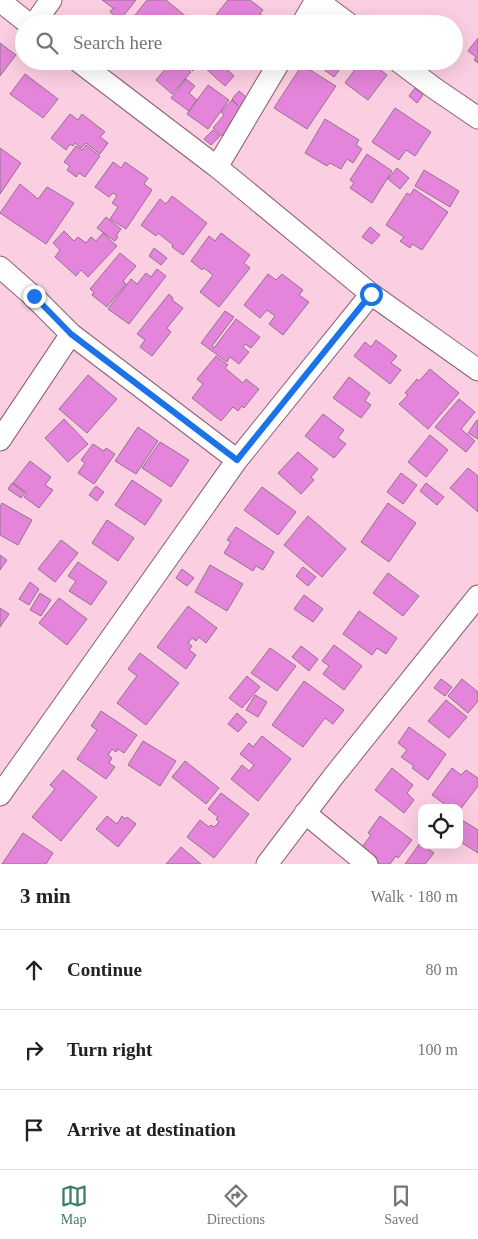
<!DOCTYPE html>
<html lang="en">
<head>
<meta charset="utf-8">
<style>
  :root { --surface:#fff; --page:#f6f6f6; --text:#222; --muted:#767676; --line:#e0e0e0; --accent:#407e6a }
  body { margin:0; font-family:"Times New Roman",serif; background:var(--page); color:var(--text) }
  .controls { position:absolute; right:15px; bottom:15px; display:grid; overflow:hidden; border-radius:10px; box-shadow:0 5px 20px #0002 }
  .controls button { width:45px; height:45px; display:grid; place-items:center; padding:0; border:0; border-bottom:1px solid var(--line); background:var(--surface); color:var(--text); font:25px sans-serif }
  .stop { position:absolute; width:15px; height:15px; margin:-11px; border:4px solid #1a73e8; border-radius:50%; background:#fff }
  .stop.end { background:#1a73e8; border-color:#fff; box-shadow:0 1px 5px #0008 }
  .list { margin:0; padding:0; list-style:none }
  h2 { display:flex; justify-content:space-between; align-items:center; height:65px; margin:0; padding:0 20px; font-size:21px }
  h2 small { font-size:16px; font-weight:400; color:var(--muted) }
  .list li { display:grid; grid-template-columns:32px 1fr auto; gap:15px; align-items:center; box-sizing:border-box; height:80px; padding:0 20px; border-top:1px solid var(--line) }
  .list b { display:block; font-size:19px; white-space:nowrap }
  .list em { font-size:16px; font-style:normal; color:var(--muted) }
  .icon { flex:none; width:28px; height:28px; fill:none; stroke:currentColor; stroke-width:2; stroke-linecap:round; stroke-linejoin:round }
  .map { position:relative; flex:none; width:478px; height:864px; overflow:hidden }
  .search { position:absolute; background:var(--surface); box-shadow:0 5px 20px #0002; left:15px; right:15px; top:15px; height:55px; display:flex; align-items:center; gap:12px; box-sizing:border-box; padding:0 18px; border-radius:28px; color:var(--muted); font-size:19px }
  .sheet { height:305px; background:var(--surface) }
  nav { display:flex; justify-content:space-around; align-items:center; box-sizing:border-box; height:70px; border-top:1px solid var(--line); background:var(--surface); font-size:14px; color:var(--muted) }
  nav a { display:grid; justify-items:center; gap:2px }
  nav .on { color:var(--accent) }
  .map>svg:first-child { display:block }
  .building { fill:#e484da; stroke:#93738f }
  .lines { fill:none; stroke-linecap:round; stroke-linejoin:round }
  .minor-casing { stroke:#896173; stroke-width:23 }
  .minor { stroke:#fff; stroke-width:21 }
  .route { stroke:#1a73e8; stroke-width:6 }
</style>
</head>
<body>
<div class="map">
<svg width="478" height="864" viewBox="0 0 478 864">
  <rect width="100%" height="100%" fill="#fccee2"/>
  <!-- building -->
  <path class="building" d="M 102,0 L 136,0 L 120,20 L 110,12 L 113,8 Z
    M 147,0 L 166,0 L 188,18 L 183,24 L 128,24 Z
    M 228,0 L 250,0 L 263,10 L 260,14 L 267,20 L 264,24 L 214,24 L 211,21 Z
    M 478,38 L 478,63 L 474,60 L 476,57 L 468,51 Z
    M 0,43 L 16,55 L 0,76 Z
    M 172,61 L 179,61 L 191,72 L 172,94 L 156,80 Z
    M 182,61 L 201,61 L 201,62 L 193,71 Z
    M 211,61 L 218,61 L 234,76 L 225,86 L 205,68 Z
    M 312,61 L 346,61 L 334,77 Z
    M 361,61 L 369,61 L 387,75 L 368,100 L 345,83 Z
    M 302,65 L 336,86 L 307,129 L 274,108 Z
    M 25,74 L 58,99 L 43,118 L 10,94 Z
    M 186,79 L 195,86 L 189,93 L 197,100 L 189,111 L 171,98 Z
    M 208,85 L 229,100 L 208,129 L 187,114 Z
    M 415,88 L 423,95 L 417,103 L 409,96 Z
    M 239,91 L 251,101 L 222,136 L 213,128 L 224,115 L 221,112 L 232,100 L 238,106 L 232,99 Z
    M 395,108 L 431,132 L 415,156 L 406,150 L 399,160 L 372,142 Z
    M 70,114 L 78,120 L 82,114 L 105,132 L 100,137 L 108,143 L 100,154 L 86,143 L 81,148 L 75,143 L 73,146 L 70,144 L 66,150 L 51,138 Z
    M 325,119 L 359,140 L 356,145 L 362,149 L 353,163 L 347,159 L 341,169 L 330,163 L 327,166 L 305,153 Z
    M 213,130 L 220,136 L 211,145 L 204,139 Z
    M 86,145 L 100,156 L 85,177 L 79,173 L 76,177 L 67,170 L 70,166 L 64,162 L 76,146 L 82,150 Z
    M 0,148 L 21,163 L 0,194 Z
    M 367,154 L 392,171 L 372,203 L 350,188 L 354,183 L 350,180 Z
    M 113,162 L 121,168 L 125,162 L 148,178 L 144,184 L 152,190 L 126,229 L 110,219 L 118,207 L 112,203 L 117,196 L 113,193 L 109,197 L 95,187 Z
    M 397,168 L 409,178 L 400,189 L 388,179 Z
    M 424,170 L 459,191 L 450,207 L 415,186 Z
    M 20,184 L 38,199 L 47,187 L 74,203 L 46,244 L 0,213 Z
    M 414,189 L 448,212 L 422,250 L 412,244 L 410,248 L 400,241 L 404,237 L 386,225 L 407,193 L 410,195 Z
    M 172,196 L 207,223 L 183,255 L 172,247 L 173,245 L 158,233 L 156,236 L 141,225 L 160,199 L 166,204 Z
    M 106,217 L 121,229 L 116,236 L 118,237 L 115,241 L 97,228 Z
    M 370,227 L 380,235 L 372,244 L 362,237 Z
    M 64,231 L 74,241 L 78,237 L 86,243 L 91,237 L 96,241 L 103,233 L 117,246 L 88,277 L 81,270 L 76,276 L 55,257 L 60,250 L 53,243 Z
    M 221,233 L 250,255 L 244,263 L 250,268 L 219,307 L 200,292 L 213,275 L 204,268 L 202,270 L 191,261 L 209,236 L 215,241 Z
    M 154,248 L 167,258 L 161,265 L 149,256 Z
    M 120,253 L 136,266 L 123,281 L 126,284 L 107,307 L 92,295 L 94,292 L 90,289 Z
    M 157,269 L 166,276 L 129,324 L 108,309 L 131,279 L 137,284 L 146,273 L 151,277 Z
    M 268,274 L 276,280 L 282,274 L 303,290 L 299,295 L 309,302 L 283,335 L 269,324 L 275,316 L 267,310 L 260,318 L 244,305 Z
    M 169,294 L 173,298 L 172,300 L 183,308 L 167,328 L 171,332 L 152,356 L 140,347 L 145,340 L 137,334 Z
    M 225,311 L 234,317 L 212,346 L 214,348 L 236,319 L 260,337 L 251,348 L 245,344 L 243,347 L 249,352 L 239,364 L 230,357 L 227,362 L 201,343 Z
    M 376,340 L 397,356 L 391,363 L 401,370 L 390,384 L 354,356 L 365,342 L 371,347 Z
    M 216,356 L 228,365 L 225,368 L 243,383 L 246,379 L 259,389 L 244,408 L 242,406 L 238,411 L 233,407 L 221,421 L 192,398 L 203,384 L 197,379 Z
    M 430,369 L 459,393 L 428,429 L 399,404 L 408,395 L 405,393 L 417,379 L 419,381 Z
    M 88,375 L 117,399 L 87,433 L 59,409 Z
    M 349,377 L 370,393 L 365,401 L 371,405 L 361,418 L 333,398 Z
    M 459,399 L 475,412 L 461,429 L 475,441 L 466,452 L 435,427 Z
    M 323,414 L 344,430 L 338,438 L 346,444 L 334,458 L 305,436 Z
    M 64,419 L 88,444 L 68,462 L 45,438 Z
    M 477,420 L 478,421 L 478,439 L 468,433 Z
    M 138,427 L 158,441 L 136,474 L 115,461 Z
    M 430,435 L 448,450 L 426,477 L 408,462 Z
    M 160,442 L 189,460 L 171,487 L 142,468 Z
    M 93,444 L 104,451 L 106,448 L 115,454 L 94,484 L 78,473 L 85,463 L 81,460 Z
    M 298,452 L 318,469 L 311,477 L 314,480 L 301,494 L 278,473 Z
    M 30,461 L 51,477 L 45,485 L 53,490 L 39,508 L 24,497 L 27,493 L 13,483 Z
    M 468,468 L 478,476 L 478,512 L 450,488 Z
    M 401,473 L 417,485 L 403,504 L 387,492 Z
    M 132,480 L 162,500 L 145,525 L 115,505 Z
    M 12,483 L 25,493 L 21,498 L 8,489 Z
    M 426,483 L 444,497 L 437,505 L 420,491 Z
    M 96,486 L 104,492 L 97,501 L 89,495 Z
    M 262,487 L 296,512 L 278,535 L 244,510 Z
    M 2,503 L 32,520 L 18,545 L 0,535 L 0,507 Z
    M 388,503 L 416,523 L 389,562 L 361,542 Z
    M 308,516 L 346,549 L 322,577 L 284,545 Z
    M 107,520 L 134,538 L 118,561 L 92,543 Z
    M 236,527 L 274,552 L 263,570 L 256,566 L 253,571 L 224,553 L 231,542 L 227,540 Z
    M 61,540 L 78,553 L 55,582 L 38,569 Z
    M 0,555 L 7,560 L 0,570 Z
    M 78,562 L 107,582 L 91,605 L 69,591 L 76,581 L 68,576 Z
    M 210,565 L 243,584 L 227,611 L 195,592 Z
    M 303,567 L 316,577 L 308,586 L 296,576 Z
    M 182,569 L 194,578 L 187,586 L 176,578 Z
    M 388,573 L 419,596 L 403,616 L 373,593 Z
    M 30,582 L 39,589 L 29,605 L 19,599 Z
    M 40,593 L 51,600 L 41,616 L 30,610 Z
    M 304,595 L 323,609 L 313,622 L 294,609 Z
    M 59,598 L 87,619 L 67,645 L 39,623 Z
    M 188,606 L 217,628 L 206,643 L 199,637 L 196,641 L 192,638 L 188,643 L 192,646 L 189,650 L 196,655 L 186,669 L 157,647 Z
    M 0,608 L 9,614 L 0,627 Z
    M 359,611 L 397,638 L 386,654 L 377,648 L 372,655 L 343,634 Z
    M 334,645 L 362,666 L 344,690 L 323,674 L 329,666 L 322,661 Z
    M 301,646 L 318,659 L 309,671 L 292,657 Z
    M 270,648 L 296,666 L 277,691 L 251,673 Z
    M 140,653 L 179,683 L 146,725 L 117,703 L 137,676 L 128,669 Z
    M 247,676 L 260,687 L 242,708 L 229,698 Z
    M 441,679 L 452,687 L 445,696 L 434,688 Z
    M 462,679 L 478,692 L 478,701 L 468,713 L 448,696 Z
    M 304,681 L 344,710 L 333,724 L 325,718 L 303,747 L 272,725 Z
    M 255,695 L 267,702 L 258,717 L 246,710 Z
    M 446,700 L 467,717 L 449,738 L 428,721 Z
    M 101,711 L 137,735 L 124,753 L 118,749 L 116,752 L 112,749 L 108,755 L 112,758 L 109,763 L 115,767 L 106,779 L 77,759 L 97,730 L 91,726 Z
    M 237,713 L 247,722 L 238,732 L 228,724 Z
    M 409,727 L 446,754 L 428,780 L 412,768 L 414,766 L 401,757 L 407,750 L 398,743 Z
    M 262,736 L 291,759 L 258,801 L 231,779 L 242,765 L 249,771 L 254,765 L 240,754 L 249,743 L 253,747 Z
    M 143,741 L 176,761 L 160,786 L 128,765 Z
    M 185,761 L 219,788 L 206,804 L 172,777 Z
    M 392,768 L 413,785 L 407,793 L 414,800 L 404,813 L 375,790 Z
    M 452,768 L 461,775 L 466,770 L 478,778 L 478,786 L 459,811 L 459,808 L 450,808 L 432,795 Z
    M 63,770 L 97,797 L 61,841 L 32,817 L 55,789 L 50,785 Z
    M 221,793 L 249,814 L 214,858 L 187,837 L 200,820 L 209,827 L 211,825 L 214,827 L 219,822 L 216,819 L 218,817 L 208,809 Z
    M 107,816 L 117,824 L 122,816 L 125,819 L 127,817 L 136,824 L 118,847 L 96,829 Z
    M 380,816 L 412,840 L 398,858 L 396,856 L 390,864 L 371,864 L 357,854 L 371,835 L 368,833 Z
    M 459,818 L 478,830 L 478,853 L 459,841 Z
    M 23,833 L 53,853 L 46,864 L 2,864 Z
    M 420,843 L 434,853 L 425,864 L 405,864 Z
    M 181,847 L 201,864 L 166,864 Z"/>
  <g class="lines">
    <!-- minor casing -->
    <g class="minor-casing">
      <path id="minor" d="M 317,0 L 349,24
        M 0,1 L 29,24
        M 34,24 L 51,0
        M 302,24 L 316,0
        M 78,61 L 217,167 L 371,294 L 478,370
        M 398,61 L 434,88 L 478,118
        M 217,167 L 280,61
        M 0,267 L 34,297 L 71,334 L 237,460
        M 0,440 L 71,334
        M 0,795 L 237,460 L 371,294
        M 305,813 L 367,864
        M 267,864 L 333,777 L 478,596"/>
    </g>
    <!-- minor -->
    <use href="#minor" class="minor"/>
  </g>
  <g class="lines">
    <!-- route -->
    <path class="route" d="M 34,296 L 71,334 L 237,460 L 371,294"/>
  </g>
</svg>
<div class="controls">
<button><svg class="icon" aria-label="locate" viewBox="0 0 24 24"><circle cx="12" cy="12" r="6"/><path d="M12 2v4M12 18v4M2 12h4M18 12h4"/></svg></button>
</div>
<div class="stop" style="left:371px;top:294px"></div>
<div class="stop end" style="left:34px;top:296px"></div>
<div class="search"><svg class="icon" aria-label="search" viewBox="0 0 24 24"><circle cx="10" cy="10" r="6"/><path d="M15 15l6 6"/></svg>Search here</div>
</div>
<section class="sheet">
<h2>3 min<small>Walk · 180 m</small></h2>
<ul class="list">
<li><svg class="icon" aria-label="ahead" viewBox="0 0 24 24"><path d="M12 20V5M6 11l6-6 6 6"/></svg><div><b>Continue</b></div><em>80 m</em></li>
<li><svg class="icon" aria-label="right" viewBox="0 0 24 24"><path d="M7 20v-9h11M14 6l5 5-5 5"/></svg><div><b>Turn right</b></div><em>100 m</em></li>
<li><svg class="icon" aria-label="arrive" viewBox="0 0 24 24"><path d="M6 21V4h12l-3 4 3 4H6"/></svg><div><b>Arrive at destination</b></div></li>
</ul>
</section>
<nav>
<a class="on"><svg class="icon" aria-label="map" viewBox="0 0 24 24"><path d="M3 6l6-2 6 2 6-2v14l-6 2-6-2-6 2zM9 4v14M15 6v14"/></svg>Map</a>
<a><svg class="icon" aria-label="directions" viewBox="0 0 24 24"><path d="M12 3l9 9-9 9-9-9zM9 14v-3h6M13 9l2 2-2 2"/></svg>Directions</a>
<a><svg class="icon" aria-label="saved" viewBox="0 0 24 24"><path d="M7 4h10v16l-5-4-5 4z"/></svg>Saved</a>
</nav>
</body>
</html>
